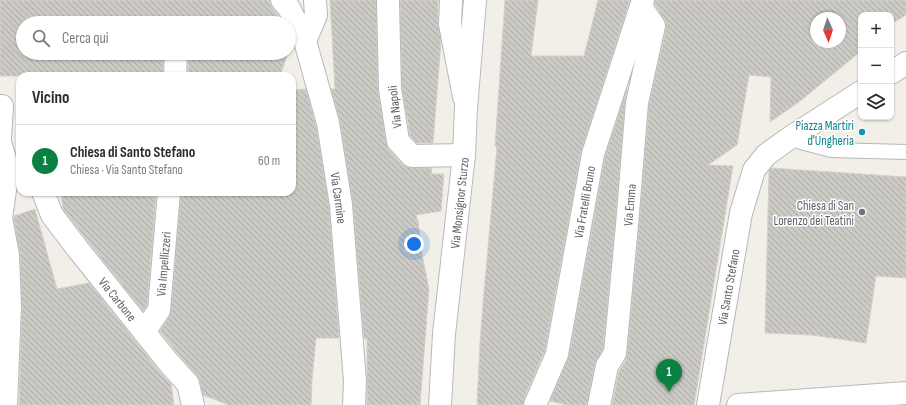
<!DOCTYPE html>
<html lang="it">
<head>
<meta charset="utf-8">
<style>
  :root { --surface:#fff; --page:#f7f7f7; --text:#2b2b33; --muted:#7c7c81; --line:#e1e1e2; --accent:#0b8043 }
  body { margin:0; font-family:"Sofia Sans Condensed",sans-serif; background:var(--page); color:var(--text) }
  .controls { position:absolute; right:12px; top:12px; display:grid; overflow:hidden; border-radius:8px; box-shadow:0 1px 3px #0004 }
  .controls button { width:36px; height:36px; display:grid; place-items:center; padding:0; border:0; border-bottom:1px solid var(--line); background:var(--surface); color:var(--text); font:20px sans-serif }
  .compass { position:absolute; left:810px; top:12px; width:36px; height:36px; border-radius:50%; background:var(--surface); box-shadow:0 1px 3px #0004; rotate:177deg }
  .you { position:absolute; left:414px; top:244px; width:14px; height:14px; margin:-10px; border:3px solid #fff; border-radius:50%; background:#1a73e8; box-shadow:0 0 0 6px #1a73e833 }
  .badge { display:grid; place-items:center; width:26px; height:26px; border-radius:50%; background:var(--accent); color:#fff; font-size:13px; font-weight:700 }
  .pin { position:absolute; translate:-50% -33px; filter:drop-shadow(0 1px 2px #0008) }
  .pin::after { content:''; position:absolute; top:21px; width:14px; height:12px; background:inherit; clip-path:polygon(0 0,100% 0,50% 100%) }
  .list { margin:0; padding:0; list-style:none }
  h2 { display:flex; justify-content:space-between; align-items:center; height:52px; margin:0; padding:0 16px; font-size:17px }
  h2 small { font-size:13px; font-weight:400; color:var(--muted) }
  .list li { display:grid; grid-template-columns:26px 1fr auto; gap:12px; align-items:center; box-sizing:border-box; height:72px; padding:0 16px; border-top:1px solid var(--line) }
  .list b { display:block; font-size:15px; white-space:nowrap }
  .list p { margin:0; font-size:13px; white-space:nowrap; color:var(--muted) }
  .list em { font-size:13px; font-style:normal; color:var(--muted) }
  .icon { flex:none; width:22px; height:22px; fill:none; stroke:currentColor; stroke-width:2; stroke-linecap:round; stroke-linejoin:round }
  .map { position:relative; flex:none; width:906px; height:405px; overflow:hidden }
  .search { position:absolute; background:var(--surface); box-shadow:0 1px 3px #0004; left:16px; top:16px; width:280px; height:44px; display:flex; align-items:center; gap:10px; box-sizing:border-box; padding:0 14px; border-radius:22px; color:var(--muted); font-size:15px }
  .panel { position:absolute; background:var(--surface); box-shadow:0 1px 3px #0004; left:16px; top:72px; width:280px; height:124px; border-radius:12px }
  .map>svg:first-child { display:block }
  .building { fill:url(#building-back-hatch); stroke:#d6d1c6; fill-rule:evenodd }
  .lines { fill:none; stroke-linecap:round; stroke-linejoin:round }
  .lane-casing { stroke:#b5b8bc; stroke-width:16 }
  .street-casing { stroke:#b5b8bc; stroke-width:24 }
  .secondary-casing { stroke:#b6babf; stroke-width:24 }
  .lane { stroke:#fff; stroke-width:14 }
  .street { stroke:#fff; stroke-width:22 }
  .secondary { stroke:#fff; stroke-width:22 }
  .culture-dot { fill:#0f9aa8; stroke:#fff; stroke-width:1.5 }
  .worship-dot { fill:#6b7280; stroke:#fff; stroke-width:1.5 }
  .labels { text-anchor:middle; stroke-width:3; stroke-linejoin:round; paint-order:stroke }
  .street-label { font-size:13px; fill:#5f6368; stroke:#fff }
  .culture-label { font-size:13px; fill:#0d838f; stroke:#fff; text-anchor:end }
  .worship-label { font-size:13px; fill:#5b616d; stroke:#fff; text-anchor:end }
</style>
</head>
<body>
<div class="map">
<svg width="906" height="405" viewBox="0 0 906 405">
  <defs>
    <pattern id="building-back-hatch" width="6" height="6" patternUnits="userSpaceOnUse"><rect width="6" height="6" fill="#cccac5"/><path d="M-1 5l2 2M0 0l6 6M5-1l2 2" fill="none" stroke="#a9a8a4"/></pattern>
  </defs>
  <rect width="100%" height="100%" fill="#f1efe8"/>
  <!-- building -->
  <path class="building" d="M 0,0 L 270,0 L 270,3 L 272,8 L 278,15 L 282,23 L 23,23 L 23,53 L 163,53 L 163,76 L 0,76 Z
    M 330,0 L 376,0 L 378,89 L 386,143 L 389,150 L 403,165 L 407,167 L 412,168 L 432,168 L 431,174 L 444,174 L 441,211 L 416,215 L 418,221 L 422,254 L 429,289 L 420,405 L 367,405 L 367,339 L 364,339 L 353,204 L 340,121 L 331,89 L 335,89 Z
    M 400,0 L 438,0 L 438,24 L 441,41 L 433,143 L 417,143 L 410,135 L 402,88 Z
    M 505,0 L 538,0 L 531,56 L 584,56 L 598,0 L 630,0 L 581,152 L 545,350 L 525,396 L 523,405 L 477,405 L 480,343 L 483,303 L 497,147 L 495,146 Z
    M 655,0 L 906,0 L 906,15 L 891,24 L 891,15 L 861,15 L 861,51 L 799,102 L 770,122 L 771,77 L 749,75 L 737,145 L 708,165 L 733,166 L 694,405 L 612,405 L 619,371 L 626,360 L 627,354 L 639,226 L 649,105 L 666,29 L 666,24 L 664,19 L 655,5 ZM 816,18 L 840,18 L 840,42 L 816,42 Z
    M 188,53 L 288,53 L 280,76 L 188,76 Z
    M 306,89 L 316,126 L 329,206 L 339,338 L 316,338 L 312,380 L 311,405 L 229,405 L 203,395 L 200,381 L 197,376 L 179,355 L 160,331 L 169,317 L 171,311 L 181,192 L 292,192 L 292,90 Z
    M 627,89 L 625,102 L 615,224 L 603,349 L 595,363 L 587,405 L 567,405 L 550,401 L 569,356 L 605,157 Z
    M 771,168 L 906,177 L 906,278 L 876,276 L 866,343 L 812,335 L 765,333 L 769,171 Z
    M 61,192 L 92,192 L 156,197 L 147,306 L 143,311 L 87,240 L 63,209 Z
    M 35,209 L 57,289 L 89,283 L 159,371 L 171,384 L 174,405 L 19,405 L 22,307 L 20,254 L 14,219 L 14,216 Z"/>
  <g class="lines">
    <!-- lane casing -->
    <g class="lane-casing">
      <path id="lane" d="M 791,137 L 801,142 L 831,150 L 906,152"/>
    </g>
    <!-- street casing -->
    <g class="street-casing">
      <path id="street" d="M 282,0 L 289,8 L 305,41 L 328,123 L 341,205 L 355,381 L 354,405
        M 388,0 L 390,89 L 398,141 L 412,156 L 464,155
        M 451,0 L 450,24 L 464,97
        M 305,41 L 316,15 L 315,0
        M 891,73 L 906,63
        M 175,76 L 176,53
        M 0,106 L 2,106 L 0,138
        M 0,142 L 8,169 L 20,174
        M 43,192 L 52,215 L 77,248 L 169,363 L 188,384 L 193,405
        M 144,332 L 159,310 L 169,192
        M 6,405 L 10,307 L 8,255 L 1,218 L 8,169
        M 535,405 L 557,354 L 593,154 L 643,0
        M 599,405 L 607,366 L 615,353 L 627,225 L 637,103 L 654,26 L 641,7
        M 708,405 L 741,213 L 754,170 L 766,155 L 791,137 L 861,92
        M 738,405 L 906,393"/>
    </g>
    <!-- secondary casing -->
    <g class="secondary-casing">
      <path id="secondary" d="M 440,405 L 444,334 L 464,155 L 466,108 L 475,0"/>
    </g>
    <!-- lane -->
    <use href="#lane" class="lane"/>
    <!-- street -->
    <use href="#street" class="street"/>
    <!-- secondary -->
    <use href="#secondary" class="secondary"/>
  </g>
  <!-- markers -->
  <circle class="culture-dot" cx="862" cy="132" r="4"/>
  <circle class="worship-dot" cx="862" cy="212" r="4"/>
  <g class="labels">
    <!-- street labels -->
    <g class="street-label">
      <text transform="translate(394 107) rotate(-97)" y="5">Via Napoli</text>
      <text transform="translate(339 198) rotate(82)" y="5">Via Carmine</text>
      <text transform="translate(584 202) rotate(-80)" y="5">Via Fratelli Bruno</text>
      <text transform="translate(459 203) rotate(-84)" y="5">Via Monsignor Sturzo</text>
      <text transform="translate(629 205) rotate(-85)" y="5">Via Emma</text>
      <text transform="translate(163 264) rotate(-85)" y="5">Via Impellizzeri</text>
      <text transform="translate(728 287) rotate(-80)" y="5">Via Santo Stefano</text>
      <text transform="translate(118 299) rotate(51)" y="5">Via Carbone</text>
    </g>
    <!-- culture labels -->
    <g class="culture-label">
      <text x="854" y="130">Piazza Martiri<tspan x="854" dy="15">d'Ungheria</tspan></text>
    </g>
    <!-- worship labels -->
    <g class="worship-label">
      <text x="854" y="210">Chiesa di San<tspan x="854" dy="15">Lorenzo dei Teatini</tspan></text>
    </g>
  </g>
</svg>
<div class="controls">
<button>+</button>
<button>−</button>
<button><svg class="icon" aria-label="layers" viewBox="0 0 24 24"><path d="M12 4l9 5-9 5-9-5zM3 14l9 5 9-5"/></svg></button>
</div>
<svg class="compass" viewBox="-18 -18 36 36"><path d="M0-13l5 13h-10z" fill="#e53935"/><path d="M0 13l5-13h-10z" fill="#7c7c81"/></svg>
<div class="you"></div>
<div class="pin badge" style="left:669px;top:392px">1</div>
<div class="search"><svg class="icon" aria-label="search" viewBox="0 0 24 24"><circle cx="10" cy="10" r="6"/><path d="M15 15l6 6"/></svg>Cerca qui</div>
<section class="panel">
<h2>Vicino<small></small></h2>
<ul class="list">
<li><span class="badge">1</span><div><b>Chiesa di Santo Stefano</b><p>Chiesa · Via Santo Stefano</p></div><em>60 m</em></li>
</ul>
</section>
</div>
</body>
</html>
